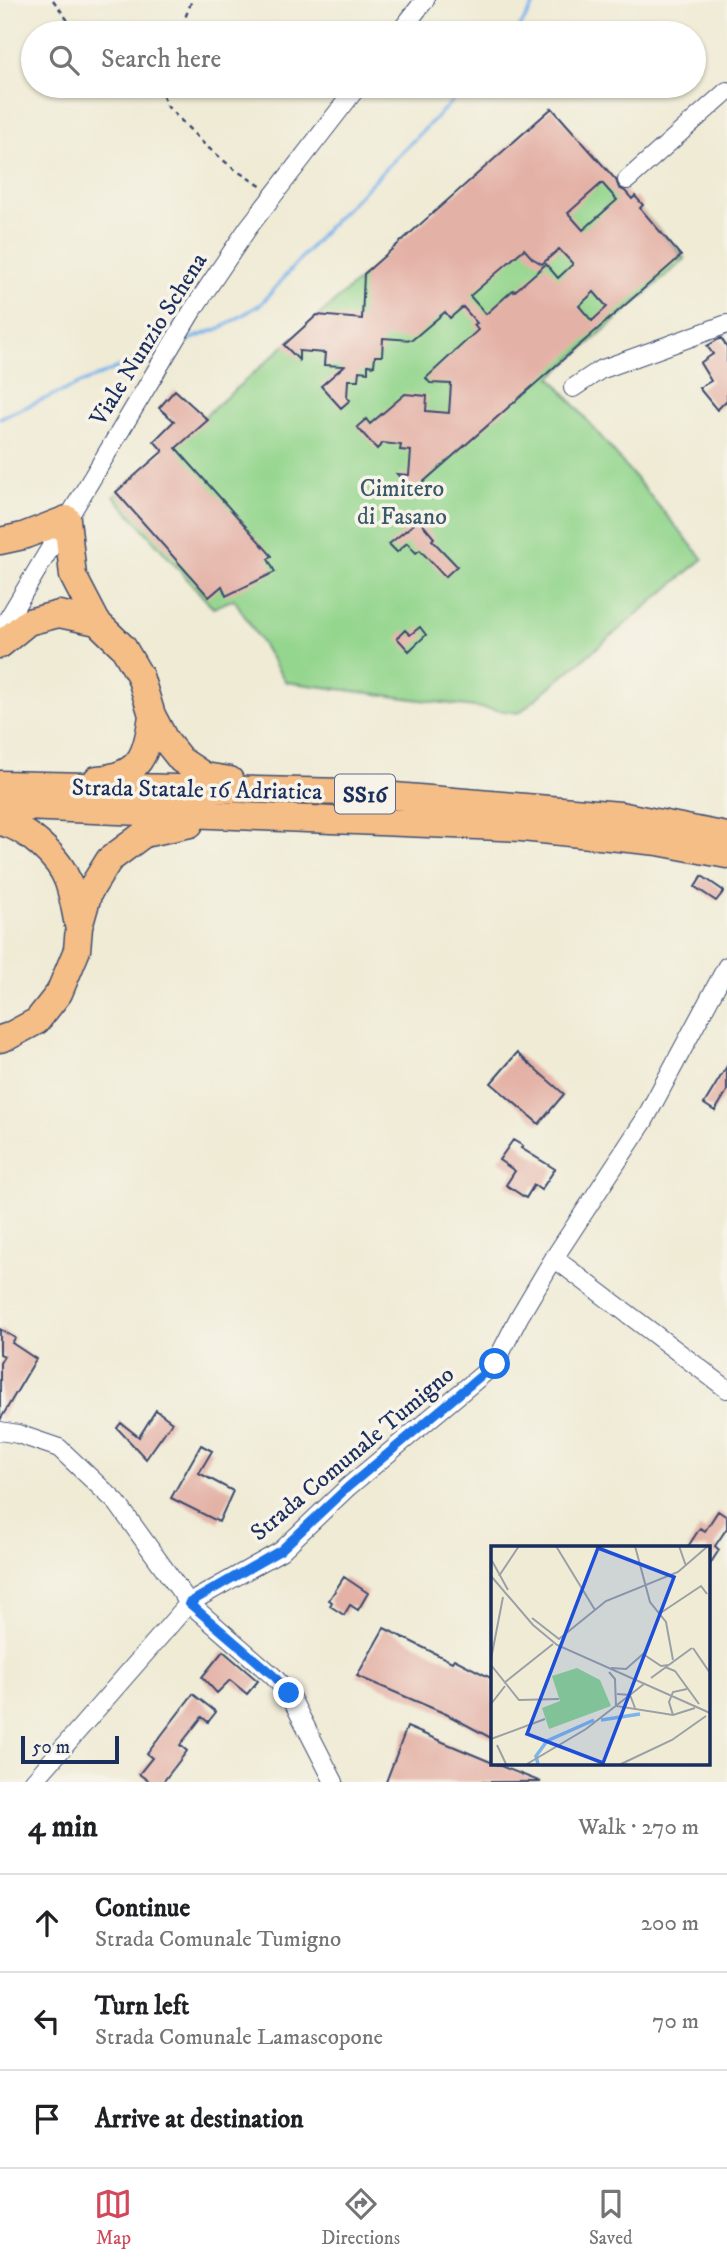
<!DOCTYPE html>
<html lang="en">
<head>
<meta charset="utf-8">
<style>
  :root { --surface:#fff; --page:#f2f2f2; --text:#202124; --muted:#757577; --line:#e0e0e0; --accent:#d1495b }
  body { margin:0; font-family:"IM FELL DW Pica",serif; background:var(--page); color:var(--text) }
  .scale { position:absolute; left:21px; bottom:18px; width:98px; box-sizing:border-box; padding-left:7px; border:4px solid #1b2f5e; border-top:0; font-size:19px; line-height:24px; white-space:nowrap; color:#1b2f5e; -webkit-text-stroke:5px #f7f3e8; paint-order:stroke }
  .stop { position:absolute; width:21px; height:21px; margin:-16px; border:5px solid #1a73e8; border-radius:50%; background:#fff }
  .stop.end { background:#1a73e8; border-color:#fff; box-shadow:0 2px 7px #0008 }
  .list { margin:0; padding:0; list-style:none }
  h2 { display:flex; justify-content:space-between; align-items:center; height:91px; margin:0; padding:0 28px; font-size:30px }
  h2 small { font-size:23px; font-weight:400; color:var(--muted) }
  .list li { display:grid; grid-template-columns:46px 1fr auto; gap:21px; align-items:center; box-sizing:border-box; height:98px; padding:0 28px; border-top:2px solid var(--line) }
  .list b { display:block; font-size:26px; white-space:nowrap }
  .list p { margin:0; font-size:23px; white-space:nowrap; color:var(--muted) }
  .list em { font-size:23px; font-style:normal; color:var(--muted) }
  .icon { flex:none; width:38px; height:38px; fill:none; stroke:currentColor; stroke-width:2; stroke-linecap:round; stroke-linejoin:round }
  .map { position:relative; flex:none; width:727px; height:1782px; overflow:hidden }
  .search { position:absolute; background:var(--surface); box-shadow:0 2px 5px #0004; left:21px; right:21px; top:21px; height:77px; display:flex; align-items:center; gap:18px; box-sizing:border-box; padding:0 24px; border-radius:38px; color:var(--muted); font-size:26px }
  .sheet { height:385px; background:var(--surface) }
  nav { display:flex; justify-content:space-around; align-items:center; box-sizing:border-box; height:98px; border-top:2px solid var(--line); background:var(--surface); font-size:19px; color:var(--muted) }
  nav a { display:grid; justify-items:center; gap:4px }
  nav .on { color:var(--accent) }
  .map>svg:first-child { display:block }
  .green { fill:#94d68e; stroke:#588276; stroke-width:2 }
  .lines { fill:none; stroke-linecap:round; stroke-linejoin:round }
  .stream { stroke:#7cb4ec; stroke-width:3.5 }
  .building { fill:#e4b1a6; fill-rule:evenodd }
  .minor-casing { stroke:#3b4b70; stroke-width:20 }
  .highway-casing { stroke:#3b4b70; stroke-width:29 }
  .path { stroke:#3b4b70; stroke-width:2.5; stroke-dasharray:5 5; stroke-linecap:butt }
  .minor { stroke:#fff; stroke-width:18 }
  .highway { stroke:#f5be86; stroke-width:26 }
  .route { stroke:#1a73e8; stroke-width:9 }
  .labels { text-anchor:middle; stroke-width:7; stroke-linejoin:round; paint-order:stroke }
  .shield { fill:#f7f3e8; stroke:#5d6a87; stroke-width:2 }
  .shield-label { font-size:23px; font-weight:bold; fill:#1b2f5e }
  .street-label { font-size:24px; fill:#1b2f5e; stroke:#f7f3e8 }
  .park-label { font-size:24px; fill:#39596a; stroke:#f7f3e8 }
  .inset-river { fill:none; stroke:#7cb4ec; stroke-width:3.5 }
  .inset-road { fill:none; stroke:#9aa0a5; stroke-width:2 }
  .view { fill:#1d4ed8; fill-opacity:0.15; stroke:#1d4ed8; stroke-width:3.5 }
  .inset-edge { fill:none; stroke:#1b2f5e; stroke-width:3.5 }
</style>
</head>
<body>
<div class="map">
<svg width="727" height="1782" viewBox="0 0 727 1782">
  <rect width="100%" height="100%" fill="#f7f3e8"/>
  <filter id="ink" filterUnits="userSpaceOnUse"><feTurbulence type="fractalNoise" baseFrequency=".0143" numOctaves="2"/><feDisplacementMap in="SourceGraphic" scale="14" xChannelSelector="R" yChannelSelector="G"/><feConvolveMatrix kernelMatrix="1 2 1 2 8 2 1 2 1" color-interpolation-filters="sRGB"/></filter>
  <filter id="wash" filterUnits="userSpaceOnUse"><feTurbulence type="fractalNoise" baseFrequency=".00686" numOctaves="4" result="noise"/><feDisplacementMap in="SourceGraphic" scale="28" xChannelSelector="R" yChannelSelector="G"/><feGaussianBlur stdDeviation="1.57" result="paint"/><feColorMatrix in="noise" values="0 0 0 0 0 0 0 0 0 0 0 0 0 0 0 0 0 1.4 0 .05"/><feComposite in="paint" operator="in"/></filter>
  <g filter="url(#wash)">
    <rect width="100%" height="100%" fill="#efebd5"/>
    <!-- green -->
    <path class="green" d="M 554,114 L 685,259 L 551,377 L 703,559 L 519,713 L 286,682 L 234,599 L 213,608 L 114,496 L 401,243 Z"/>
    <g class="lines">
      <!-- stream -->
      <path class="stream" d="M 516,33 L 537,0
        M 183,342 L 223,327 L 261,304 L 328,227 L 467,86
        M 0,418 L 156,351"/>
    </g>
    <g id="blocks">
      <!-- building -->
      <path class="building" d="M 552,108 L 616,180 L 619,188 L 625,191 L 632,199 L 635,196 L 643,205 L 640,208 L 681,256 L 413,491 L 397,474 L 409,475 L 411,451 L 400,450 L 401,445 L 383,443 L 377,449 L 357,427 L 366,419 L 370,424 L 405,394 L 427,396 L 426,411 L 449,413 L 451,384 L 430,383 L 426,378 L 478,330 L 474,325 L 477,323 L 463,307 L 450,318 L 445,312 L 412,340 L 383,338 L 382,356 L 375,356 L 374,366 L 368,365 L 368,372 L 359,371 L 358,380 L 348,380 L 347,398 L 350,400 L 341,408 L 321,386 L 344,366 L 324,365 L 325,353 L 299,351 L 299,360 L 284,345 L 317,315 L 362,319 L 364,274 ZM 602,183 L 617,200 L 583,230 L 568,213 ZM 524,249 L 532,258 L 542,264 L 559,249 L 573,264 L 558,278 L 546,264 L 514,292 L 513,290 L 486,314 L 470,296 ZM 594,292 L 607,307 L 592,321 L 579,306 Z
        M 721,338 L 727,347 L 727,400 L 717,410 L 699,388 L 711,381 L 700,363 L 713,354 L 707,346 Z
        M 175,390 L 208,420 L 176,448 L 272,556 L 268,559 L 275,572 L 226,596 L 222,586 L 209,597 L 116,492 L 163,451 L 154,441 L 174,421 L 159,408 Z
        M 419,520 L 434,538 L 432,540 L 457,566 L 445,577 L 420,550 L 416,553 L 407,543 L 397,552 L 389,544 Z
        M 420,627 L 426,635 L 409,651 L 397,638 L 405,630 L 410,635 Z
        M 702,876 L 724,891 L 716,901 L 695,887 Z
        M 517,1053 L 564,1094 L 539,1124 L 491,1083 Z
        M 727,1066 L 727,1091 L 715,1111 L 704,1104 Z
        M 513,1140 L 523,1146 L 521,1148 L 555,1169 L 541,1190 L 534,1185 L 526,1198 L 506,1185 L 515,1171 L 499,1160 Z
        M 0,1329 L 15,1338 L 12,1343 L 36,1359 L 0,1420 L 0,1363 L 4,1356 L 0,1354 Z
        M 156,1410 L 172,1422 L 146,1459 L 117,1428 L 121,1423 L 139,1437 Z
        M 201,1445 L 212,1451 L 199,1473 L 233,1491 L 219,1522 L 171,1498 Z
        M 718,1511 L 727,1517 L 727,1528 L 715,1546 L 719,1550 L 708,1567 L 708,1548 L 687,1548 L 700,1528 L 705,1531 Z
        M 344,1577 L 368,1593 L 358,1610 L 350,1605 L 344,1615 L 330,1606 L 332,1602 L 329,1600 Z
        M 384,1628 L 452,1662 L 454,1659 L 493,1679 L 493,1739 L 446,1714 L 357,1676 Z
        M 223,1651 L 258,1681 L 247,1694 L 230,1680 L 217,1693 L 202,1677 Z
        M 193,1694 L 216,1712 L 208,1722 L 202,1717 L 180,1745 L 187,1751 L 163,1782 L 150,1782 L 139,1774 L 152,1758 L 147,1754 Z
        M 407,1727 L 493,1763 L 541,1782 L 386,1782 Z"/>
    </g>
  </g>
  <g filter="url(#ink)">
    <use href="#blocks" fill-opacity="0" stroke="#3b4b70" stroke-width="2"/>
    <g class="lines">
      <!-- minor casing -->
      <g class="minor-casing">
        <path id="minor" d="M 399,33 L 425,0
          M 627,180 L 727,91
          M 573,388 L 600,370 L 727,324
          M 0,632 L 192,311 L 248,228 L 358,86
          M 554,1258 L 727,1389
          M 0,1431 L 18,1434 L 59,1448 L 117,1503 L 189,1603 L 273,1676 L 289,1694 L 334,1782
          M 33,1782 L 189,1603 L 281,1551 L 348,1487 L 495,1364 L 519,1317 L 554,1258 L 644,1121 L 727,966"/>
      </g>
      <!-- highway casing -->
      <g class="highway-casing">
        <path id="highway" d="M 0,541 L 23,536 L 67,519 L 73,576 L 97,622 L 123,647 L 140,676 L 152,715 L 165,740 L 181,760 L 205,776 L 230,780
          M 0,645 L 28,622 L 59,614 L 97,622
          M 97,779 C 141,776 147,754 152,715
          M 0,784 L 347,792 L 620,815 L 727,836
          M 0,806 L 522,828 L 658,842 L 727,855
          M 0,822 C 26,827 60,858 68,882 C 73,896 75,911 78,925
          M 0,1039 L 9,1036 L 37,1021 L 59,993 L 77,950 L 79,927 L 89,892 L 109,860 L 144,834 L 190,824"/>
      </g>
      <!-- path -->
      <path class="path" d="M 53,0 L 77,33
        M 175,33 L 182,26 L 192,0
        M 160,86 L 166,105 L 205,145 L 234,169 L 262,187"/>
      <!-- minor -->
      <use href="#minor" class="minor"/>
      <!-- highway -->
      <use href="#highway" class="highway"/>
    </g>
  </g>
  <g class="lines" filter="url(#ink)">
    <!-- route -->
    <path class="route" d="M 289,1693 L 274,1676 L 189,1603 L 281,1550 L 348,1487 L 495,1364"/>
  </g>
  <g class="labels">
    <!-- shield labels -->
    <rect class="shield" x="335" y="774.5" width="60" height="39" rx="5"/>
    <g class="shield-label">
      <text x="365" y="802">SS16</text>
    </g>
    <!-- street labels -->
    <g class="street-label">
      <text transform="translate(148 339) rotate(-58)" y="8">Viale Nunzio Schena</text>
      <text transform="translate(197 789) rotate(1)" y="8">Strada Statale 16 Adriatica</text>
      <text transform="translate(352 1453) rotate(-40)" y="8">Strada Comunale Tumigno</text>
    </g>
    <!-- park labels -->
    <g class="park-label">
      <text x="402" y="496">Cimitero<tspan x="402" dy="28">di Fasano</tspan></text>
    </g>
  </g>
  <!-- overview -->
  <g transform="translate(491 1546)">
    <rect width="219" height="219" fill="#efebd5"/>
    <path d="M 86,122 L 109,134 L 120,160 L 58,183 L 51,162 L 69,155 L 61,130 Z" fill="#94d68e"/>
    <path class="inset-river" d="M 110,174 L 149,168M 47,218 L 45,210 L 56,195 L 103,174"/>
    <path class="inset-road" d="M 65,0 L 104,64M 144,0 L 159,56 L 175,76 L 182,114M 188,0 L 195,20M 0,13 L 17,44M 0,30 L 42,79 L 66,99 L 219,167M 8,30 L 28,0M 168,68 L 210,40 L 216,48M 41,72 L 68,93 L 115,55 L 187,26 L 217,0M 202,102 L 219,127M 0,113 L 12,51M 0,119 L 28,154 L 68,153M 174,121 L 184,125 L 208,158M 120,122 L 135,123 L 152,108 L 170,120 L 178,119M 118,126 L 124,133 L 125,160 L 182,169 L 204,162M 160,132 L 201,102M 13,137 L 62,98M 126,148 L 139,149 L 144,162M 0,158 L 14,140M 182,169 L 178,156 L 182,146 L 196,143M 0,193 L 54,173M 6,199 L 15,218M 36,218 L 95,183 L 153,138M 130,218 L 181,194 L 215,170"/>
    <path class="view" d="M 107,2 L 183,31 L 112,217 L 36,188 Z"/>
    <rect width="219" height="219" class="inset-edge"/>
  </g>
</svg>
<div class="scale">50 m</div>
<div class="stop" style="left:495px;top:1364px"></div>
<div class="stop end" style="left:289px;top:1693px"></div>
<div class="search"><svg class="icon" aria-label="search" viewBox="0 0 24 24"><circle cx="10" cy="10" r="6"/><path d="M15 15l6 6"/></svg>Search here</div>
</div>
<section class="sheet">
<h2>4 min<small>Walk · 270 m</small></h2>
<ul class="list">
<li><svg class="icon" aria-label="ahead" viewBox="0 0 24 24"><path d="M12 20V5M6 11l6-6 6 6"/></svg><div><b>Continue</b><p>Strada Comunale Tumigno</p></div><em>200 m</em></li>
<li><svg class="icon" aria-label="left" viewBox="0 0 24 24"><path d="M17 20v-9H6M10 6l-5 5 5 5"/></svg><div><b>Turn left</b><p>Strada Comunale Lamascopone</p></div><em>70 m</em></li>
<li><svg class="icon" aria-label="arrive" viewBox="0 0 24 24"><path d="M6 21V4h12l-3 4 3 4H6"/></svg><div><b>Arrive at destination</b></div></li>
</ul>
</section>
<nav>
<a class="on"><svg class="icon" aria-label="map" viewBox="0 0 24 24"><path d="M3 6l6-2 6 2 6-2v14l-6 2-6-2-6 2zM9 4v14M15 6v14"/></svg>Map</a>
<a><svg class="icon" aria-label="directions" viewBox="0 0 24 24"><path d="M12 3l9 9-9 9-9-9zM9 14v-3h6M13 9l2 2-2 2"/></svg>Directions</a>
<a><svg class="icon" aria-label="saved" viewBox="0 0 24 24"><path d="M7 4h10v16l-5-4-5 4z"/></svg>Saved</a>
</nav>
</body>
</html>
